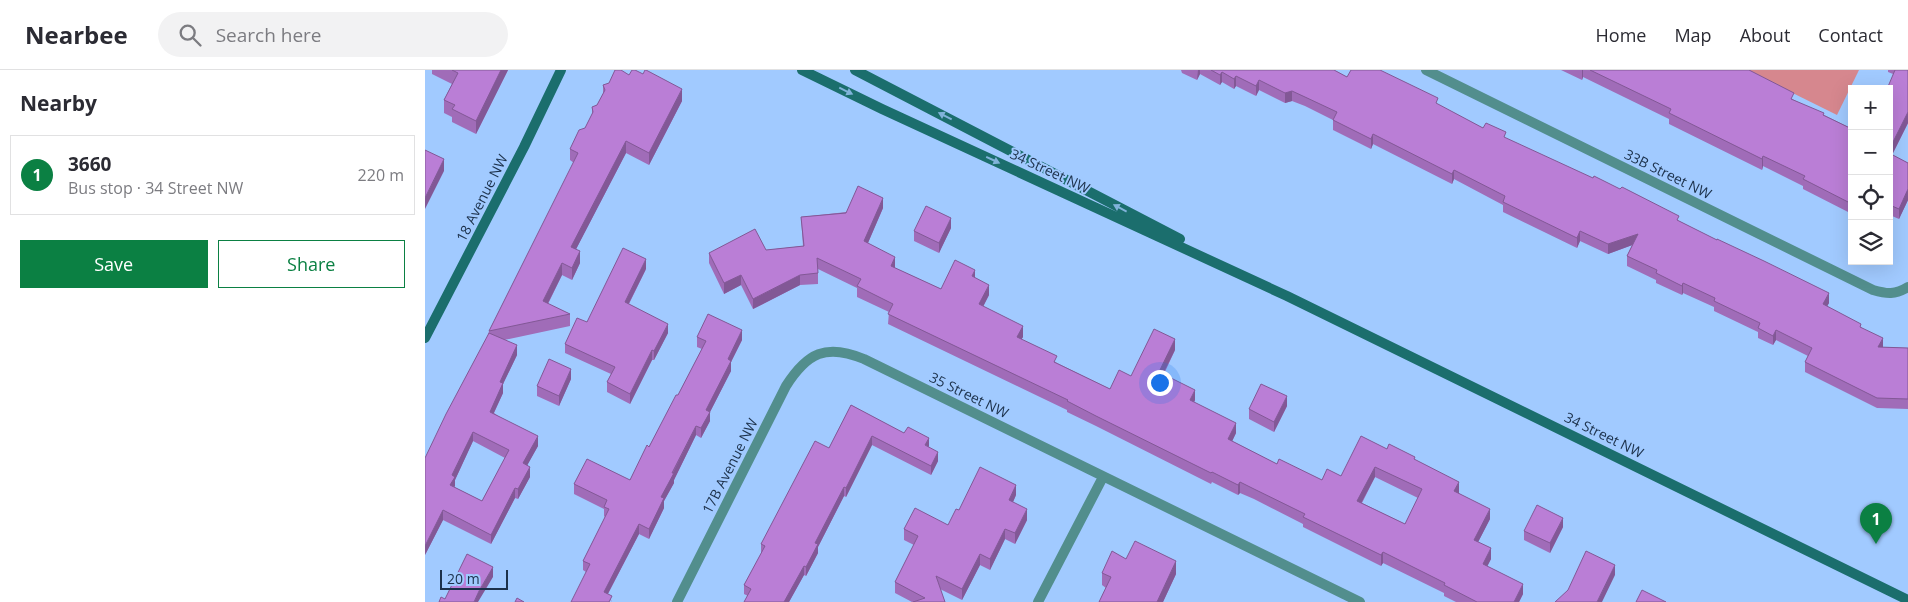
<!DOCTYPE html>
<html lang="en">
<head>
<meta charset="utf-8">
<style>
  :root { --surface:#fff; --page:#f2f2f3; --text:#2b2b33; --muted:#7c7c81; --line:#e1e1e2; --accent:#0b8043 }
  body { margin:0; font-family:"Open Sans",sans-serif; background:var(--page); color:var(--text) }
  .controls { position:absolute; right:15px; top:15px; display:grid; overflow:hidden; border-radius:0px; box-shadow:0 5px 20px #0002 }
  .controls button { width:45px; height:45px; display:grid; place-items:center; padding:0; border:0; border-bottom:1px solid var(--line); background:var(--surface); color:var(--text); font:25px sans-serif }
  .scale { position:absolute; left:15px; bottom:12px; width:68px; box-sizing:border-box; padding-left:5px; border:2px solid #1c314b; border-top:0; font-size:14px; line-height:18px; white-space:nowrap; color:#1c314b; -webkit-text-stroke:4px #a1caff; paint-order:stroke }
  .you { position:absolute; left:734px; top:312px; width:18px; height:18px; margin:-12px; border:4px solid #fff; border-radius:50%; background:#1a73e8; box-shadow:0 0 0 8px #1a73e833 }
  .badge { display:grid; place-items:center; width:32px; height:32px; border-radius:50%; background:var(--accent); color:#fff; font-size:16px; font-weight:700 }
  .pin { position:absolute; translate:-50% -41px; filter:drop-shadow(0 1px 2px #0008) }
  .pin::after { content:''; position:absolute; top:26px; width:18px; height:15px; background:inherit; clip-path:polygon(0 0,100% 0,50% 100%) }
  .list { margin:0; padding:0; list-style:none }
  h2 { display:flex; justify-content:space-between; align-items:center; height:65px; margin:0; padding:0 20px; font-size:21px }
  h2 small { font-size:16px; font-weight:400; color:var(--muted) }
  .list li { display:grid; grid-template-columns:32px 1fr auto; gap:15px; align-items:center; box-sizing:border-box; height:80px; margin:0 10px 10px; padding:0 10px; border:1px solid var(--line); border-radius:0px }
  .list b { display:block; font-size:19px; white-space:nowrap }
  .list p { margin:0; font-size:16px; white-space:nowrap; color:var(--muted) }
  .list em { font-size:16px; font-style:normal; color:var(--muted) }
  .actions { display:flex; gap:10px; padding:15px 20px }
  .actions a { flex:1; padding:11px 0; border:1px solid var(--accent); border-radius:0px; text-align:center; font-size:18px; color:var(--accent) }
  .actions .main { background:var(--accent); color:#fff }
  .icon { flex:none; width:28px; height:28px; fill:none; stroke:currentColor; stroke-width:2; stroke-linecap:round; stroke-linejoin:round }
  .map { position:relative; flex:none; width:1483px; height:532px; overflow:hidden }
  header { display:flex; align-items:center; gap:30px; box-sizing:border-box; height:70px; padding:0 25px; background:var(--surface); border-bottom:1px solid var(--line) }
  header strong { font-size:24px }
  nav { display:flex; gap:28px; margin-inline-start:auto; font-size:18px }
  .search { width:350px; height:45px; background:var(--page); display:flex; align-items:center; gap:12px; box-sizing:border-box; padding:0 18px; border-radius:28px; color:var(--muted); font-size:19px }
  main { display:flex }
  aside { flex:1; background:var(--surface) }
  .map>svg:first-child { display:block }
  .park { fill:#d6878e }
  .lines { fill:none; stroke-linecap:round; stroke-linejoin:round }
  .street { stroke:#528e8d; stroke-width:10 }
  .secondary { stroke:#1b6e6d; stroke-width:10 }
  .wall { fill:#a06cb8; fill-rule:evenodd }
  .shaded-wall { fill:#825896 }
  .building { fill:#ba7ed6; stroke:#825896; fill-rule:evenodd }
  .oneway { fill:#80b3da }
  .labels { text-anchor:middle; stroke-width:4; stroke-linejoin:round; paint-order:stroke }
  .street-label { font-size:14px; fill:#1c314b; stroke:#a1caff }
</style>
</head>
<body>
<header>
<strong>Nearbee</strong>
<div class="search"><svg class="icon" aria-label="search" viewBox="0 0 24 24"><circle cx="10" cy="10" r="6"/><path d="M15 15l6 6"/></svg>Search here</div>
<nav><a>Home</a><a>Map</a><a>About</a><a>Contact</a></nav>
</header>
<main>
<aside>
<h2>Nearby<small></small></h2>
<ul class="list">
<li><span class="badge">1</span><div><b>3660</b><p>Bus stop · 34 Street NW</p></div><em>220 m</em></li>
</ul>
<div class="actions"><a class="main">Save</a><a>Share</a></div>
</aside>
<div class="map">
<svg width="1483" height="532" viewBox="0 0 1483 532">
  <rect width="100%" height="100%" fill="#a1caff"/>
  <!-- park -->
  <path class="park" d="M 1321,0 L 1434,0 L 1412,45 Z"/>
  <g class="lines">
    <!-- street -->
    <path class="street" d="M 1001,0 L 1448,220 C 1462,224 1470,225 1483,217
      M 252,532 L 361,316 C 382,283 401,273 439,289 L 935,532
      M 613,532 L 678,407"/>
    <!-- secondary -->
    <path class="secondary" d="M 377,0 L 457,39 L 862,226 L 1483,530
      M 430,0 L 755,169
      M 0,268 L 99,77 L 136,0"/>
  </g>
  <!-- wall -->
  <path class="wall" d="M 7,0 L 83,0 L 51,64 L 27,52 L 27,47 L 19,43 L 19,30 L 27,14 L 7,4 Z
    M 756,0 L 909,0 L 922,7 L 1013,35 L 1058,58 L 1254,151 L 1404,233 L 1402,236 L 1436,257 L 1458,277 L 1483,278 L 1483,339 L 1452,338 L 1380,302 L 1380,292 L 1383,286 L 1351,270 L 1348,275 L 1333,268 L 1333,262 L 1289,241 L 1289,237 L 1258,223 L 1257,225 L 1231,213 L 1231,210 L 1202,196 L 1202,186 L 1207,175 L 1183,184 L 1155,171 L 1152,178 L 1078,142 L 1078,135 L 1029,109 L 1027,114 L 948,74 L 946,79 L 908,60 L 908,50 L 880,36 L 867,31 L 860,33 L 834,20 L 831,26 L 811,16 L 809,19 L 797,12 L 795,15 L 775,4 L 772,10 L 757,3 Z
    M 1136,0 L 1324,0 L 1369,30 L 1427,59 L 1427,144 L 1378,119 L 1378,116 L 1338,96 L 1337,100 L 1244,54 L 1244,49 L 1158,7 L 1157,10 Z
    M 1463,0 L 1483,0 L 1483,53 L 1467,85 L 1483,93 L 1483,130 L 1474,149 L 1467,146 L 1464,153 L 1468,4 L 1463,2 Z
    M 178,15 L 257,31 L 224,95 L 201,83 L 151,179 L 155,193 L 147,210 L 137,205 L 123,234 L 145,244 L 145,256 L 79,270 L 92,285 L 78,314 L 78,323 L 69,343 L 113,376 L 102,395 L 105,407 L 93,429 L 90,428 L 66,474 L 18,450 L 0,485 L 64,261 L 149,93 L 145,90 L 145,79 L 160,58 L 167,45 L 167,37 L 172,35 L 178,24 ZM 48,371 L 80,388 L 57,431 L 29,417 L 30,410 Z
    M 458,138 L 443,173 L 470,197 L 470,198 L 516,219 L 550,208 L 564,225 L 558,236 L 598,267 L 596,269 L 632,293 L 685,319 L 750,280 L 739,304 L 770,330 L 769,332 L 811,363 L 807,371 L 852,394 L 897,410 L 916,406 L 962,379 L 990,390 L 1034,423 L 1065,449 L 1053,472 L 1066,489 L 1062,496 L 1098,524 L 1094,532 L 1031,532 L 1019,526 L 1019,523 L 958,493 L 956,496 L 878,457 L 878,454 L 829,429 L 815,423 L 813,425 L 787,412 L 786,414 L 671,356 L 642,342 L 642,340 L 463,254 L 464,242 L 432,227 L 432,218 L 393,199 L 393,214 L 375,215 L 328,239 L 316,215 L 299,224 L 284,193 L 284,183 L 341,180 L 378,176 L 376,147 ZM 950,407 L 993,428 L 980,454 L 937,433 Z
    M 526,158 L 514,183 L 489,171 L 489,161 Z
    M 221,199 L 204,234 L 243,263 L 229,290 L 227,290 L 205,334 L 182,322 L 182,312 L 186,304 L 140,283 L 140,274 Z
    M 272,267 L 317,270 L 306,292 L 306,301 L 285,342 L 285,351 L 276,368 L 271,365 L 249,410 L 249,413 L 239,431 L 239,438 L 224,469 L 214,464 L 183,524 L 187,532 L 161,502 L 158,500 L 158,491 L 180,447 L 179,446 L 179,439 L 149,424 L 149,414 L 205,410 L 253,325 L 277,279 L 272,277 Z
    M 146,309 L 134,336 L 112,326 L 112,316 Z
    M 426,335 L 504,377 L 513,391 L 506,405 L 447,375 L 421,427 L 419,426 L 393,477 L 393,483 L 381,506 L 379,505 L 364,532 L 319,532 L 323,526 L 319,524 L 319,515 L 336,484 L 336,474 L 404,378 Z
    M 862,336 L 849,362 L 824,349 L 824,339 Z
    M 591,425 L 588,432 L 602,450 L 590,474 L 580,469 L 565,500 L 555,495 L 537,530 L 515,519 L 520,532 L 487,532 L 470,523 L 470,512 L 489,475 L 479,470 L 479,459 L 523,455 Z
    M 1138,457 L 1125,483 L 1099,470 L 1099,461 Z
    M 701,489 L 751,504 L 738,532 L 674,532 L 681,518 L 677,515 L 677,503 Z"/>
  <!-- shaded-wall -->
  <path class="shaded-wall" d="M 76,0 L 83,0 L 51,64 L 51,51 Z
    M 773,0 L 775,0 L 775,4 L 772,10 Z
    M 1157,0 L 1158,0 L 1158,7 L 1157,10 Z
    M 797,2 L 797,12 L 795,15 L 795,5 Z
    M 811,6 L 811,16 L 809,19 L 809,9 Z
    M 834,10 L 834,20 L 831,26 L 831,16 Z
    M 257,19 L 257,31 L 224,95 L 224,83 Z
    M 867,21 L 867,31 L 860,33 L 860,23 Z
    M 1483,42 L 1483,53 L 1464,91 L 1464,80 Z
    M 948,64 L 948,74 L 946,79 L 946,69 Z
    M 201,71 L 201,83 L 146,189 L 146,177 Z
    M 1338,86 L 1338,96 L 1337,100 L 1337,89 Z
    M 19,89 L 19,101 L 0,139 L 0,128 Z
    M 1029,100 L 1029,109 L 1027,114 L 1027,104 Z
    M 1483,119 L 1483,130 L 1474,149 L 1474,139 Z
    M 458,128 L 458,138 L 439,182 L 439,171 Z
    M 1467,136 L 1467,146 L 1464,153 L 1464,142 Z
    M 526,148 L 526,158 L 514,183 L 514,173 Z
    M 1155,161 L 1155,171 L 1152,178 L 1152,168 Z
    M 1213,164 L 1213,173 L 1183,184 L 1183,174 Z
    M 155,181 L 155,193 L 147,210 L 147,198 Z
    M 470,187 L 470,197 L 466,206 L 466,196 Z
    M 221,189 L 221,199 L 200,241 L 200,232 Z
    M 137,193 L 137,205 L 118,243 L 118,231 Z
    M 550,200 L 550,210 L 547,206 Z
    M 316,205 L 316,215 L 299,224 L 299,213 Z
    M 375,205 L 375,215 L 328,239 L 328,229 Z
    M 1258,213 L 1258,223 L 1257,225 L 1257,216 Z
    M 564,215 L 564,225 L 554,245 L 554,234 Z
    M 1404,223 L 1404,233 L 1398,244 L 1398,234 Z
    M 243,254 L 243,263 L 229,290 L 229,281 Z
    M 598,256 L 598,267 L 592,277 L 592,267 Z
    M 317,260 L 317,270 L 306,292 L 306,301 L 285,342 L 285,351 L 276,368 L 276,358 L 281,340 L 303,289 Z
    M 1351,260 L 1351,270 L 1348,275 L 1348,266 Z
    M 1458,268 L 1458,278 L 1453,277 Z
    M 750,269 L 750,280 L 734,312 L 734,302 Z
    M 92,275 L 92,285 L 78,314 L 78,323 L 65,351 L 65,342 L 75,312 Z
    M 227,280 L 227,290 L 205,334 L 205,324 Z
    M 146,299 L 146,309 L 134,336 L 134,326 Z
    M 770,320 L 770,330 L 765,341 L 765,330 Z
    M 862,326 L 862,336 L 849,362 L 849,352 Z
    M 811,353 L 811,363 L 803,380 L 803,369 Z
    M 271,356 L 271,365 L 249,410 L 249,413 L 239,431 L 239,438 L 224,469 L 224,459 L 236,427 Z
    M 48,362 L 48,371 L 30,410 L 30,416 L 25,425 L 25,415 L 27,405 Z
    M 113,366 L 113,376 L 98,403 L 98,393 Z
    M 447,366 L 447,375 L 421,427 L 421,418 Z
    M 504,368 L 504,377 L 500,375 Z
    M 513,382 L 513,391 L 506,405 L 506,396 Z
    M 105,397 L 105,407 L 93,429 L 93,419 Z
    M 950,397 L 950,407 L 932,441 L 932,431 Z
    M 815,412 L 815,423 L 813,425 L 813,415 Z
    M 1034,412 L 1034,423 L 1029,432 L 1029,421 Z
    M 591,415 L 591,425 L 584,441 L 584,430 Z
    M 419,417 L 419,426 L 393,477 L 393,483 L 381,506 L 381,497 L 390,473 Z
    M 90,418 L 90,428 L 66,474 L 66,465 Z
    M 602,439 L 602,450 L 590,474 L 590,463 Z
    M 1065,439 L 1065,449 L 1049,480 L 1049,470 Z
    M 18,440 L 18,450 L 0,485 L 0,476 Z
    M 1138,448 L 1138,457 L 1125,483 L 1125,473 Z
    M 214,454 L 214,464 L 179,531 L 179,522 Z
    M 580,459 L 580,469 L 565,500 L 565,489 Z
    M 1066,478 L 1066,489 L 1058,505 L 1058,494 Z
    M 958,482 L 958,493 L 956,496 L 956,485 Z
    M 555,484 L 555,495 L 537,530 L 537,519 Z
    M 751,491 L 751,504 L 738,532 L 732,532 Z
    M 1190,495 L 1190,505 L 1177,532 L 1172,532 Z
    M 379,496 L 379,505 L 364,532 L 359,532 Z
    M 68,497 L 68,507 L 53,532 L 49,532 L 54,521 Z
    M 1098,514 L 1098,524 L 1094,532 L 1089,532 Z"/>
  <!-- building -->
  <path class="building" d="M 27,0 L 76,0 L 51,51 L 27,39 L 30,35 L 19,30 L 33,3 Z
    M 190,0 L 196,0 L 204,5 L 207,0 L 210,0 L 218,4 L 220,0 L 221,0 L 257,19 L 224,83 L 201,71 L 146,177 L 155,181 L 147,198 L 137,193 L 118,231 L 145,244 L 64,261 L 153,83 L 145,79 L 154,60 L 160,58 L 168,42 L 167,37 L 172,35 L 180,20 L 178,15 L 184,13 Z
    M 786,0 L 909,0 L 922,7 L 926,0 L 955,0 L 1013,28 L 1011,33 L 1058,58 L 1061,53 L 1081,62 L 1079,67 L 1168,108 L 1169,106 L 1195,119 L 1197,117 L 1254,146 L 1252,150 L 1292,170 L 1292,169 L 1339,191 L 1404,223 L 1398,234 L 1436,254 L 1435,257 L 1458,268 L 1453,277 L 1483,278 L 1483,329 L 1452,328 L 1380,292 L 1387,278 L 1351,260 L 1348,266 L 1333,258 L 1335,253 L 1289,231 L 1290,228 L 1258,213 L 1257,216 L 1231,203 L 1232,200 L 1202,186 L 1213,164 L 1183,174 L 1155,161 L 1152,168 L 1078,132 L 1080,126 L 1029,100 L 1027,104 L 948,64 L 946,69 L 908,50 L 912,42 L 880,27 L 867,21 L 860,23 L 834,10 L 831,16 L 811,6 L 809,9 L 797,2 L 795,5 Z
    M 1165,0 L 1324,0 L 1369,23 L 1366,29 L 1399,43 L 1398,45 L 1427,59 L 1427,134 L 1378,109 L 1380,106 L 1338,86 L 1337,89 L 1244,43 L 1246,39 Z
    M 1470,0 L 1483,0 L 1483,42 L 1464,80 L 1464,19 L 1462,19 Z
    M 0,80 L 19,89 L 0,128 Z
    M 1464,83 L 1483,93 L 1483,119 L 1474,139 L 1467,136 L 1464,142 Z
    M 433,116 L 458,128 L 439,171 L 470,187 L 466,196 L 516,219 L 530,190 L 550,200 L 547,206 L 564,215 L 554,234 L 598,256 L 592,267 L 632,286 L 629,292 L 685,319 L 694,300 L 706,306 L 729,259 L 750,269 L 734,302 L 770,320 L 765,330 L 811,353 L 803,369 L 852,394 L 854,389 L 897,410 L 902,399 L 916,406 L 936,366 L 962,379 L 964,374 L 990,387 L 989,389 L 1034,412 L 1029,421 L 1065,439 L 1049,470 L 1066,478 L 1058,494 L 1098,514 L 1089,532 L 1052,532 L 1019,515 L 1020,513 L 958,482 L 956,485 L 878,447 L 880,444 L 829,419 L 815,412 L 813,415 L 787,402 L 786,403 L 671,346 L 642,331 L 643,330 L 463,244 L 468,234 L 432,216 L 436,209 L 392,188 L 393,203 L 375,205 L 328,229 L 316,205 L 299,213 L 284,183 L 330,159 L 341,180 L 379,176 L 376,147 L 421,143 ZM 950,397 L 997,419 L 980,454 L 932,431 Z
    M 501,136 L 526,148 L 514,173 L 489,161 Z
    M 198,178 L 221,189 L 200,232 L 243,254 L 229,281 L 227,280 L 205,324 L 182,312 L 190,297 L 140,274 L 152,248 L 162,252 Z
    M 283,244 L 317,260 L 303,289 L 306,291 L 281,340 L 285,342 L 276,358 L 271,356 L 247,403 L 249,403 L 236,427 L 239,428 L 224,459 L 214,454 L 179,522 L 187,526 L 184,532 L 146,532 L 165,494 L 158,491 L 184,439 L 179,437 L 182,430 L 149,414 L 162,389 L 205,410 L 222,375 L 224,377 L 251,325 L 253,325 L 281,271 L 272,267 Z
    M 64,263 L 92,275 L 75,312 L 78,313 L 65,342 L 113,366 L 98,393 L 105,397 L 93,419 L 90,418 L 66,465 L 18,440 L 0,476 L 0,388 L 21,344 ZM 48,362 L 84,380 L 57,431 L 25,415 L 30,407 L 27,405 Z
    M 124,289 L 146,299 L 134,326 L 112,316 Z
    M 836,314 L 862,326 L 849,352 L 824,339 Z
    M 426,335 L 479,363 L 483,357 L 504,368 L 500,375 L 513,382 L 506,396 L 447,366 L 421,418 L 419,417 L 390,473 L 393,474 L 381,497 L 379,496 L 359,532 L 319,532 L 326,519 L 319,515 L 340,476 L 336,474 L 390,371 L 404,378 Z
    M 555,397 L 591,415 L 584,430 L 602,439 L 590,463 L 580,459 L 565,489 L 555,484 L 537,519 L 511,506 L 520,532 L 488,532 L 500,528 L 470,512 L 493,466 L 479,459 L 490,438 L 523,455 L 531,439 L 534,440 Z
    M 1112,435 L 1138,448 L 1125,473 L 1099,461 Z
    M 710,471 L 751,491 L 732,532 L 674,532 L 686,507 L 677,503 L 687,481 L 701,489 Z
    M 1161,481 L 1190,495 L 1172,532 L 1130,532 L 1143,520 Z
    M 42,484 L 68,497 L 54,521 L 49,532 L 14,532 L 16,527 L 20,529 Z
    M 1217,520 L 1241,532 L 1211,532 Z
    M 92,528 L 99,532 L 90,532 Z"/>
  <!-- one-way arrows -->
  <defs><path id="oneway-solid" d="M-6-.8H1V-3.2L6.5 0L1 3.2V.8H-6Z" transform="scale(1.25)"/></defs>
  <g class="oneway">
    <use href="#oneway-solid" transform="translate(421 21) rotate(26)"/>
    <use href="#oneway-solid" transform="translate(520 46) rotate(-153)"/>
    <use href="#oneway-solid" transform="translate(568 90) rotate(25)"/>
    <use href="#oneway-solid" transform="translate(695 138) rotate(-152)"/>
  </g>
  <g class="labels">
    <!-- street labels -->
    <g class="street-label">
      <text transform="translate(625 101) rotate(25)" y="5">34 Street NW</text>
      <text transform="translate(1243 104) rotate(26)" y="5">33B Street NW</text>
      <text transform="translate(57 128) rotate(-63)" y="5">18 Avenue NW</text>
      <text transform="translate(544 325) rotate(26)" y="5">35 Street NW</text>
      <text transform="translate(1179 365) rotate(26)" y="5">34 Street NW</text>
      <text transform="translate(305 396) rotate(-63)" y="5">17B Avenue NW</text>
    </g>
  </g>
</svg>
<div class="controls">
<button>+</button>
<button>−</button>
<button><svg class="icon" aria-label="locate" viewBox="0 0 24 24"><circle cx="12" cy="12" r="6"/><path d="M12 2v4M12 18v4M2 12h4M18 12h4"/></svg></button>
<button><svg class="icon" aria-label="layers" viewBox="0 0 24 24"><path d="M12 4l9 5-9 5-9-5zM3 14l9 5 9-5"/></svg></button>
</div>
<div class="scale">20 m</div>
<div class="you"></div>
<div class="pin badge" style="left:1451px;top:474px">1</div>
</div>
</main>
</body>
</html>
